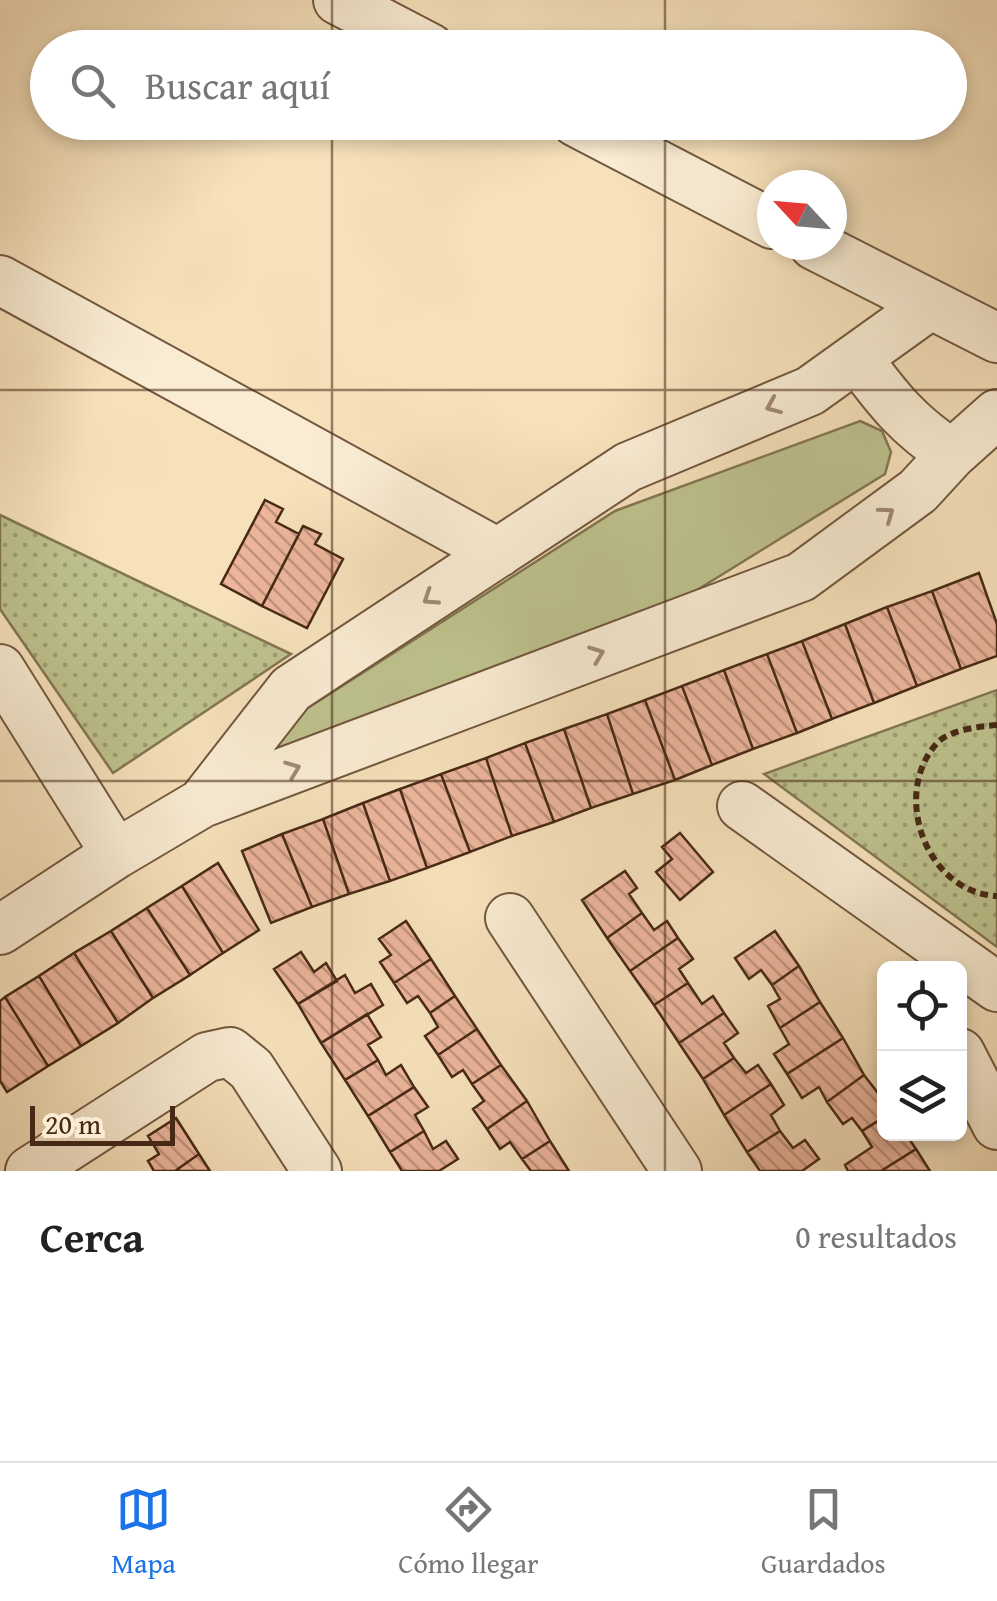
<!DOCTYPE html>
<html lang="es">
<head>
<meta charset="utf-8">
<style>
  :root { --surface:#fff; --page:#f2f2f2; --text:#222; --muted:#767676; --line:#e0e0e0; --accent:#1a73e8 }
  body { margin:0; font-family:"Gentium Book Plus",serif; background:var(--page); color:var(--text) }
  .controls { position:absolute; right:30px; bottom:30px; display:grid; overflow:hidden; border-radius:15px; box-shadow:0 5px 15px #0003 }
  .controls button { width:90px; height:90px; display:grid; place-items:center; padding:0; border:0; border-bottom:2px solid var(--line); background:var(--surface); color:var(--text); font:50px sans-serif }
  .compass { position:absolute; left:757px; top:170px; width:90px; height:90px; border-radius:50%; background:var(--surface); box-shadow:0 5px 15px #0003; rotate:296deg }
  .scale { position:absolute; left:30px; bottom:25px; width:145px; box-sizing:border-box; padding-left:10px; border:5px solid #472915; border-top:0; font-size:28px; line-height:35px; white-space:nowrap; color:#472915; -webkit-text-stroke:8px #f9ecd3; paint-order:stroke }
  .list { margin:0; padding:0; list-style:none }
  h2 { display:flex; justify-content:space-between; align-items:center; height:130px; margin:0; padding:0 40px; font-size:42px }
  h2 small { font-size:32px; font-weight:400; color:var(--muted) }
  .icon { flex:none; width:55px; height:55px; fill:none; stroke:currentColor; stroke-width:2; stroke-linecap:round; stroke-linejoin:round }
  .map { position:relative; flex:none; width:997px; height:1171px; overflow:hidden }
  .search { position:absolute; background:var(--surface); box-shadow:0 5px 15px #0003; left:30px; right:30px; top:30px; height:110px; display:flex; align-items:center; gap:25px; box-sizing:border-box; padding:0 35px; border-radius:55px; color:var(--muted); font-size:38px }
  .sheet { height:290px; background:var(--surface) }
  nav { display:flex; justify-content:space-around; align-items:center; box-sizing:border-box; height:140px; border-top:2px solid var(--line); background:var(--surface); font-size:28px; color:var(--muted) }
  nav a { display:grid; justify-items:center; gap:5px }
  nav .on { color:var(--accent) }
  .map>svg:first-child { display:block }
  .green { fill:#bec28e; stroke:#827652; stroke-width:2.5 }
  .park { fill:url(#park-dots); stroke:#827652; stroke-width:2.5 }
  .building { fill:url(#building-back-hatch); stroke:#472915; stroke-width:2.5 }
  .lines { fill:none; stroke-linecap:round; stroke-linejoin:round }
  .minor-casing { stroke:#73573e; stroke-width:52 }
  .path { stroke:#472915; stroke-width:6; stroke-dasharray:8 5; stroke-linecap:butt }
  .minor { stroke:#f9ecd3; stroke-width:48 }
  .oneway { stroke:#a08a74 }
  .grid { fill:none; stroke:#472915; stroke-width:2.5; stroke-opacity:0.55 }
</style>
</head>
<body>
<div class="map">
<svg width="997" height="1171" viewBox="0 0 997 1171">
  <defs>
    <pattern id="park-dots" width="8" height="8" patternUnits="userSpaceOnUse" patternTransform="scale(2.5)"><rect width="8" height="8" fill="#bec28e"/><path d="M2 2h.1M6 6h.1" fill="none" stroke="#9c9e73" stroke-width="1.8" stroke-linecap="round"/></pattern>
    <pattern id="building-back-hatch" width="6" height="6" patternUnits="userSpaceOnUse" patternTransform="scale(2.5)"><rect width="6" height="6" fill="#ecb59c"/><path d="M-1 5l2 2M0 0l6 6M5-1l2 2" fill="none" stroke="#c1937e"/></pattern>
  </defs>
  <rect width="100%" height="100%" fill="#f6e1bb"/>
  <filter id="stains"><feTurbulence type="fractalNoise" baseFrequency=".002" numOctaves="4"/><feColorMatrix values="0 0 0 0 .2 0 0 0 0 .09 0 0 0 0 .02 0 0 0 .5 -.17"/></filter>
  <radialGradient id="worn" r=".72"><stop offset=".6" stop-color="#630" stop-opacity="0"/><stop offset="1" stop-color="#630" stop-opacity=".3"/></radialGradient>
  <!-- green -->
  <path class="green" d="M 860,421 L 882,431 L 891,452 L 885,474 L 658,614 L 278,753 L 267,743 L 275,729 L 615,511 Z"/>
  <!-- park -->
  <path class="park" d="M 0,515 L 291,654 L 113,773 L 0,609 Z
    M 997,690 L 997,947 L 764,774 Z"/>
  <!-- building -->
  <path class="building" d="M 265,500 L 283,509 L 276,522 L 299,534 L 262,606 L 221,584 Z
    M 303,526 L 321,534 L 315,544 L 343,559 L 307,628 L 262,606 Z
    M 979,573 L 997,624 L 997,656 L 961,669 L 932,591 Z
    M 932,591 L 961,669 L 917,686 L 887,607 Z
    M 887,607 L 917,686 L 874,703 L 845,624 Z
    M 845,624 L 874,703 L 832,719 L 802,641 Z
    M 802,641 L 832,719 L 797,733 L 767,654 Z
    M 767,654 L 797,733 L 753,749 L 724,670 Z
    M 724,670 L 753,749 L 712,765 L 682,686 Z
    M 682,686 L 712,765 L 675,780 L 645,700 Z
    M 645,700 L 675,780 L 633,794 L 607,714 Z
    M 607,714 L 633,794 L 591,808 L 564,729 Z
    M 564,729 L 591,808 L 554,822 L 525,743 Z
    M 525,743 L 554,822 L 512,836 L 486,758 Z
    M 486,758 L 512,836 L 470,852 L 441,774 Z
    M 441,774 L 470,852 L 427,868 L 400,789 Z
    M 400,789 L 427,868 L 390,881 L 363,803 Z
    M 363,803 L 390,881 L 349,894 L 323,819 Z
    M 323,819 L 349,894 L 312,907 L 282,834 Z
    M 680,833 L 713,872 L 680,900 L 656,872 L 672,859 L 662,847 Z
    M 282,834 L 312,907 L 271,923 L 242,851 Z
    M 218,863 L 259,930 L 223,953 L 182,886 Z
    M 625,871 L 637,888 L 629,894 L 642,913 L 607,938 L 582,900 Z
    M 182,886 L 223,953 L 190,975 L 147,908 Z
    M 147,908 L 190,975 L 153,998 L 111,931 Z
    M 642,913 L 654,930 L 667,921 L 678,938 L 630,971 L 607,938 Z
    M 406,921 L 431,959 L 394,983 L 380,962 L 391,955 L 379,939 Z
    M 111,931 L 153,998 L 118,1023 L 74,953 Z
    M 775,931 L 799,966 L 772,985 L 761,970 L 749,979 L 735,958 Z
    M 678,938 L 693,959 L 679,969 L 688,983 L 654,1005 L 630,971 Z
    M 301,952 L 314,972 L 326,963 L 337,981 L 298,1004 L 274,969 Z
    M 74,953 L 118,1023 L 81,1046 L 39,976 Z
    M 431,959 L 455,996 L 430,1013 L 418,996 L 407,1003 L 394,983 Z
    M 799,966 L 820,1002 L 780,1028 L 768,1006 L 780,999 L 772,985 Z
    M 345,975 L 355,993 L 371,984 L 383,1005 L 321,1043 L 298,1004 Z
    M 39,976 L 81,1046 L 48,1066 L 5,997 Z
    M 688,983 L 702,1004 L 713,996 L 724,1013 L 679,1043 L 654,1005 Z
    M 455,996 L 477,1029 L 438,1055 L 425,1036 L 438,1027 L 430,1013 Z
    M 5,997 L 48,1066 L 7,1092 L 0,1081 L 0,1001 Z
    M 820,1002 L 843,1038 L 787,1074 L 774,1054 L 789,1044 L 780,1028 Z
    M 724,1013 L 738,1033 L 724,1043 L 734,1058 L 703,1079 L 679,1043 Z
    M 367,1014 L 381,1037 L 368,1045 L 378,1060 L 345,1080 L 321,1043 Z
    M 477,1029 L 501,1065 L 472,1084 L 463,1070 L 452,1077 L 438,1055 Z
    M 843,1038 L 864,1075 L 827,1102 L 819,1087 L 802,1098 L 787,1074 Z
    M 734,1058 L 746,1073 L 758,1065 L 771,1084 L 724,1115 L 703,1079 Z
    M 378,1060 L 386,1075 L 401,1065 L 414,1087 L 368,1116 L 345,1080 Z
    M 501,1065 L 527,1101 L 487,1129 L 473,1109 L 484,1101 L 472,1084 Z
    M 864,1075 L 884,1101 L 884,1117 L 862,1131 L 852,1118 L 843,1124 L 827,1102 Z
    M 771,1084 L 784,1105 L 771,1115 L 780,1131 L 747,1152 L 724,1115 Z
    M 414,1087 L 428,1107 L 415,1115 L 424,1131 L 390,1152 L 368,1116 Z
    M 527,1101 L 550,1141 L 522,1159 L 510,1142 L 500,1149 L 487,1129 Z
    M 884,1117 L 884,1134 L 906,1134 L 916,1149 L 881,1171 L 848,1171 L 845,1165 L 872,1147 L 862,1131 Z
    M 176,1118 L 199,1154 L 175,1171 L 154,1171 L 148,1161 L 159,1154 L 148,1136 Z
    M 424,1131 L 433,1149 L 446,1141 L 458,1159 L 439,1171 L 402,1171 L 390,1152 Z
    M 780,1131 L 793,1148 L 805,1140 L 819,1159 L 802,1171 L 760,1171 L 747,1152 Z
    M 550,1141 L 569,1171 L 531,1171 L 522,1159 Z
    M 916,1149 L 930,1171 L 881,1171 Z
    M 199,1154 L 210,1171 L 175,1171 Z"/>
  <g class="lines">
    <!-- minor casing -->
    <g class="minor-casing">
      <path id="minor" d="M 338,0 L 430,48
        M 576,122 L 772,224
        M 814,245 L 997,338
        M 0,280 L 498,553
        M 858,359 C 889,401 908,425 952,454
        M 0,669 L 116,854
        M 202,803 L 291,689 L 628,467 L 810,391 L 930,305
        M 742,806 L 997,987
        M 510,918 L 677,1171
        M 0,930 L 116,854 L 202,803 L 801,577 L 918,491 L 952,454 L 997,414
        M 960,1053 L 997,1125
        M 30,1171 L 207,1057 L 230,1052 L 251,1069 L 317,1171"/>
    </g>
    <!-- path -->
    <path class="path" d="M 997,725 C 981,726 950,730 938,742 C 890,793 926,893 997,896"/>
    <!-- minor -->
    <use href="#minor" class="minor"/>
  </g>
  <!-- one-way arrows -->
  <defs><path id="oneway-chevron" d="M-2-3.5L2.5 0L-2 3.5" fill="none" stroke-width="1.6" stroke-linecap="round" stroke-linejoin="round" transform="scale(2.5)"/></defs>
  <g class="oneway">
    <use href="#oneway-chevron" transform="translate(773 406) rotate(157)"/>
    <use href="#oneway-chevron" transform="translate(887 514) rotate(-36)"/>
    <use href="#oneway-chevron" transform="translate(430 598) rotate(147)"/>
    <use href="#oneway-chevron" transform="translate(597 654) rotate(-21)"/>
    <use href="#oneway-chevron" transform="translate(293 769) rotate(-21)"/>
  </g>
  <!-- grid -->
  <path class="grid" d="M 332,0 L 332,48M 665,0 L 665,48M 332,122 L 332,1171M 665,122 L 665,1171M 0,390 L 997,390M 0,781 L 997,781"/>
  <rect width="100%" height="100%" filter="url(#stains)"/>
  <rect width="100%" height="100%" fill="url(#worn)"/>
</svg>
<div class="controls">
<button><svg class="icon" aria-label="locate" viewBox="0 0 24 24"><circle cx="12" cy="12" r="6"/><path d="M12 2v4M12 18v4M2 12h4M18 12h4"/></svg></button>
<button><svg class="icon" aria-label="layers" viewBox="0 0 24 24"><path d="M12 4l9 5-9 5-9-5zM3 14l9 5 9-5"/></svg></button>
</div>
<svg class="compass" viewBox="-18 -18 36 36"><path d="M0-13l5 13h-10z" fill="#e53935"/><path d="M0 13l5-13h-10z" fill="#767676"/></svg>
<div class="scale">20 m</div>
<div class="search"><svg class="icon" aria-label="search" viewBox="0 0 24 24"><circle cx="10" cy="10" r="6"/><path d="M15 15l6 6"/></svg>Buscar aquí</div>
</div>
<section class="sheet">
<h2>Cerca<small>0 resultados</small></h2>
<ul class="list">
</ul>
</section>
<nav>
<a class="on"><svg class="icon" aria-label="map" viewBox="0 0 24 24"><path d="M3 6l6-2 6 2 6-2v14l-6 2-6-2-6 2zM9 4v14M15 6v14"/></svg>Mapa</a>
<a><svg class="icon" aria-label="directions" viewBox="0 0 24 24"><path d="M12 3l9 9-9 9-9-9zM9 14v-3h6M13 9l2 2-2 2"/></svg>Cómo llegar</a>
<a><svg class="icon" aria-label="saved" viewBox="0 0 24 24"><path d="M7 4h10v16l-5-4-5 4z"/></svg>Guardados</a>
</nav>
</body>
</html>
